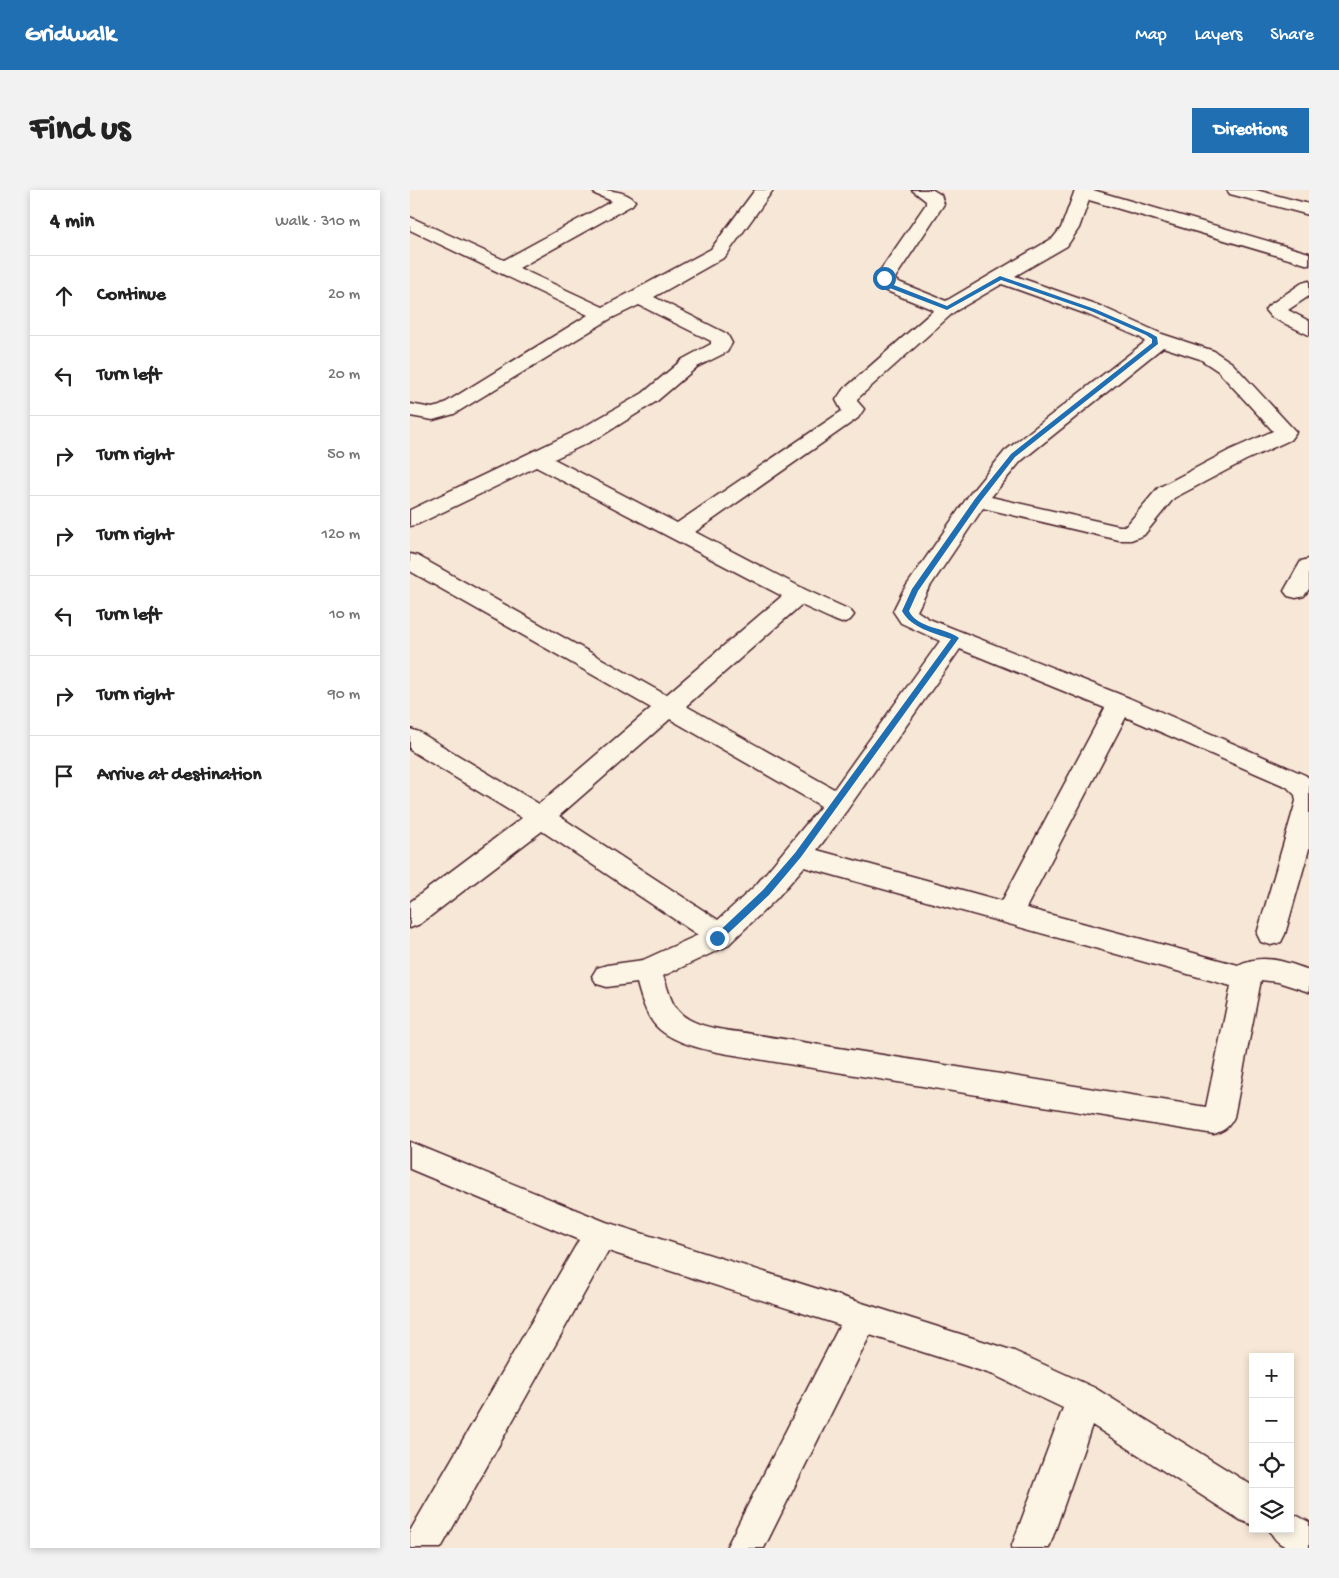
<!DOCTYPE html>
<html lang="en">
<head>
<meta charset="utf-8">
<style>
  :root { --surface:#fff; --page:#f2f2f2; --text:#222; --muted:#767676; --line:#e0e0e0; --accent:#1f6fb2 }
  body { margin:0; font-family:"Gochi Hand",sans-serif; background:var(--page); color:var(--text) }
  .controls { position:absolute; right:15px; bottom:15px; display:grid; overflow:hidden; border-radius:0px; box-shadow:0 2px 8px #0003 }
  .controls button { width:45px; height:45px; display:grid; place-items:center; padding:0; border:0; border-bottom:1px solid var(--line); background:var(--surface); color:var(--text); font:25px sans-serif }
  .stop { position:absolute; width:15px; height:15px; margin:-11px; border:4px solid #1f6fb2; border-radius:50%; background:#fff }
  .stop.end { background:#1f6fb2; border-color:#fff; box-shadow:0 1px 5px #0008 }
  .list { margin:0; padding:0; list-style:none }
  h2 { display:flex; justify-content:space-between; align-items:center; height:65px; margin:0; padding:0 20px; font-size:21px }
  h2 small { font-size:16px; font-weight:400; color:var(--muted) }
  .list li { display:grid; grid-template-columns:32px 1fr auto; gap:15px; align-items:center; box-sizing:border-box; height:80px; padding:0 20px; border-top:1px solid var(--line) }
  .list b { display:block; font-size:19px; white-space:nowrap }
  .list em { font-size:16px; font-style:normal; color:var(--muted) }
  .icon { flex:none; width:28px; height:28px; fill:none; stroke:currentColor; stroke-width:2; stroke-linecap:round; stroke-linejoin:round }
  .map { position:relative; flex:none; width:899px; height:1358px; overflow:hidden; border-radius:0px }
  header { display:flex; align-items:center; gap:30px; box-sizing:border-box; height:70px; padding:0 25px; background:var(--accent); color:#fff }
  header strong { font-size:24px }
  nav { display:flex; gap:28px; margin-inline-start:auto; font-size:18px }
  .intro { display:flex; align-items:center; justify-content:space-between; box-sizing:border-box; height:120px; padding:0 30px }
  h1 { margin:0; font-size:35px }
  .button { padding:12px 22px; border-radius:0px; background:var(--accent); color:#fff; font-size:18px; font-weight:700 }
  main { display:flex; gap:30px; padding:0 30px }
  aside { flex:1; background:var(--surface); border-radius:0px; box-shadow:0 2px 8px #0003 }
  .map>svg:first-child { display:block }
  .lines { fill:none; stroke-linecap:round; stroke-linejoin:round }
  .street-casing { stroke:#4a1f2b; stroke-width:3 }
  .street { fill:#fcf5e5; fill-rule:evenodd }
  .route { fill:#1f6fb2 }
</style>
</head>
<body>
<header>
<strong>Gridwalk</strong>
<nav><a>Map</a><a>Layers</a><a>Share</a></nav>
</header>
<div class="intro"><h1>Find us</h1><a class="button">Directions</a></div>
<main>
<aside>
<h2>4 min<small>Walk · 310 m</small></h2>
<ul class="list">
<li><svg class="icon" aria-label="ahead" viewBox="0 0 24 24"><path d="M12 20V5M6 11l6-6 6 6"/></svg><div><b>Continue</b></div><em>20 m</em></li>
<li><svg class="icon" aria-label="left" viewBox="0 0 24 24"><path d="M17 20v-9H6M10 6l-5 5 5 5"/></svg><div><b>Turn left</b></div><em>20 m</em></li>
<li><svg class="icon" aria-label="right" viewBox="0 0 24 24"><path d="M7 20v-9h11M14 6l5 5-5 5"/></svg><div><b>Turn right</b></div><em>50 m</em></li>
<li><svg class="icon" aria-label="right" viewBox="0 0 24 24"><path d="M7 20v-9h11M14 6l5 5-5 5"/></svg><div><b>Turn right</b></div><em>120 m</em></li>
<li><svg class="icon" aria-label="left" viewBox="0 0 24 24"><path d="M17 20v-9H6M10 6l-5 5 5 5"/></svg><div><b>Turn left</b></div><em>10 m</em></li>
<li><svg class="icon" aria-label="right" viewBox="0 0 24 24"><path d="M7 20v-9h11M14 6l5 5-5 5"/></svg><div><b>Turn right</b></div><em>90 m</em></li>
<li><svg class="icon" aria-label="arrive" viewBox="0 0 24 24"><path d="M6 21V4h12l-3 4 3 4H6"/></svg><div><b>Arrive at destination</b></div></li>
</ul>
</aside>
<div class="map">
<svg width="899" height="1358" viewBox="0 0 899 1358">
  <rect width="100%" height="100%" fill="#f7e7d6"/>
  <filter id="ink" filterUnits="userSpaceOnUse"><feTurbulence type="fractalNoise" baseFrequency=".02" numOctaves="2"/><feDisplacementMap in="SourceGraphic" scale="10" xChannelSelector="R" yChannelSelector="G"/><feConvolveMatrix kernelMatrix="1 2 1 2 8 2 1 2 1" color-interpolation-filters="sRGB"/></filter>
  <g filter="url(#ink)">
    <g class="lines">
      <!-- street casing -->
      <g class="street-casing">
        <path id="street" d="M 182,0 C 196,0 216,0 225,11 L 222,15 L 109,78 L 193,117 L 301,59 L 345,0 L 363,0 L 315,67 L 244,107 L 317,144 L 322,153 L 317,162 L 287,177 L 247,211 L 188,248 L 144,269 L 267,333 L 432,221 L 426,210 L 432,201 L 524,120 L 472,99 L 465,88 L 516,14 L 516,11 L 502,0 L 523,0 L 531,5 L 534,14 L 485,88 L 486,91 L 536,111 L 643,48 L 651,38 L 665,0 L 683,0 L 899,63 L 899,75 L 679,10 L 669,38 L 657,56 L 605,86 L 690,116 L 752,144 L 804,161 L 822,173 L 886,242 L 880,250 L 836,270 L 764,308 L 734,345 L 721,350 L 709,350 L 573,318 L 517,401 L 507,421 L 519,429 L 719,508 L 895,585 L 899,588 L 899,659 L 875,744 L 871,752 L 861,755 L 851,752 L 847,744 L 886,611 L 885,605 L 877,597 L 716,527 L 616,718 L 828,775 C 852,763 874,771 899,780 L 899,802 L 868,792 L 851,790 L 824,927 C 819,937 815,940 804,944 L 342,868 C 314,863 267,858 246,836 C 236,825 231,808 227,793 L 197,797 L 187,794 L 182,786 L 187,778 L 197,775 L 233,770 L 288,745 L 132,641 L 10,734 L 0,738 L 0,712 L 112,628 L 0,560 L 0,539 L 9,542 L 129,614 L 241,518 L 0,381 L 0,364 L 8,366 L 256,505 L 372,406 L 126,277 L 8,334 L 0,336 L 0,320 L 172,238 L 233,203 L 273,169 L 301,154 L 301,151 L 229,115 L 200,129 L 44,224 L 23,230 L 0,226 L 0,214 L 22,218 L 30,216 L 178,125 L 0,40 L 0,27 L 94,70 L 202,11 L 185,4 ZM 592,94 L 676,124 L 731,148 L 735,152 L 595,261 L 559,305 L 493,401 L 483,421 L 491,433 L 530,451 L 424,599 L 276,516 L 391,415 L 424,430 L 432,433 L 440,430 L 444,425 L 440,420 L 396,400 L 285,342 L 448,228 L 454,219 L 447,211 L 447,209 L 544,122 ZM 753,157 L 790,169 L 808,181 L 863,241 L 820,260 L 748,298 L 716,336 L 709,336 L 581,307 L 611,271 ZM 550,459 L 695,518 L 592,711 L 407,660 L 437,620 ZM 260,529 L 411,616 L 346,695 L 308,730 L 149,626 ZM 394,677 L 821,796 L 796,917 L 342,844 C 319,840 277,839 264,815 C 259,806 257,795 253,786 L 317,756 L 366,709 Z
          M 817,0 L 846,0 L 899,14 L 899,25 L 820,4 Z
          M 899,91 L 899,106 L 878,120 L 899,131 L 899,145 L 861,127 L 855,120 L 858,116 L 892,93 Z
          M 899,369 L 899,399 L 894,406 L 886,408 L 878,406 L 874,401 L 891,371 Z
          M 0,952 L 196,1032 L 604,1161 L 685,1198 L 843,1296 L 843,1335 L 830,1330 L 682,1235 L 639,1358 L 601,1358 L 653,1218 L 584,1185 L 460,1145 L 354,1358 L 316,1358 L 430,1135 L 198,1061 L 31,1358 L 0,1358 L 0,1341 L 169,1050 L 0,979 Z
          M 880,1322 L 899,1332 L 899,1358 C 877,1358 868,1358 859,1339 L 880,1339 Z"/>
      </g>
      <!-- street -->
      <use href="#street" class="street"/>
    </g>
  </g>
  <!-- route -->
  <path class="route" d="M 590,86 L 685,119 L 740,143 L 747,147 L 748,154 L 605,267 L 570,312 L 508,401 L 499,421 C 508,439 535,437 549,448 L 391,667 L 359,705 L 310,751 L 304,751 L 304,746 L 353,700 L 385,663 L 541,449 C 524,443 501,438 492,421 L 502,399 L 565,309 L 601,264 L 742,153 L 742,149 L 736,145 L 681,121 L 591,90 L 537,120 L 477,97 L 472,88 L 477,87 L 481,94 L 537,116 Z"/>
</svg>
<div class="controls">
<button>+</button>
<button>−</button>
<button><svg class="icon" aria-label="locate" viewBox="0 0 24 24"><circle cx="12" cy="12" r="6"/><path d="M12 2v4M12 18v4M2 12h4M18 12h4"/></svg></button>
<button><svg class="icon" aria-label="layers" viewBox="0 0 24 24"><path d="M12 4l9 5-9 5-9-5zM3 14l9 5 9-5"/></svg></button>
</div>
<div class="stop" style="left:474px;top:88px"></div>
<div class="stop end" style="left:307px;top:748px"></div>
</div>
</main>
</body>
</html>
